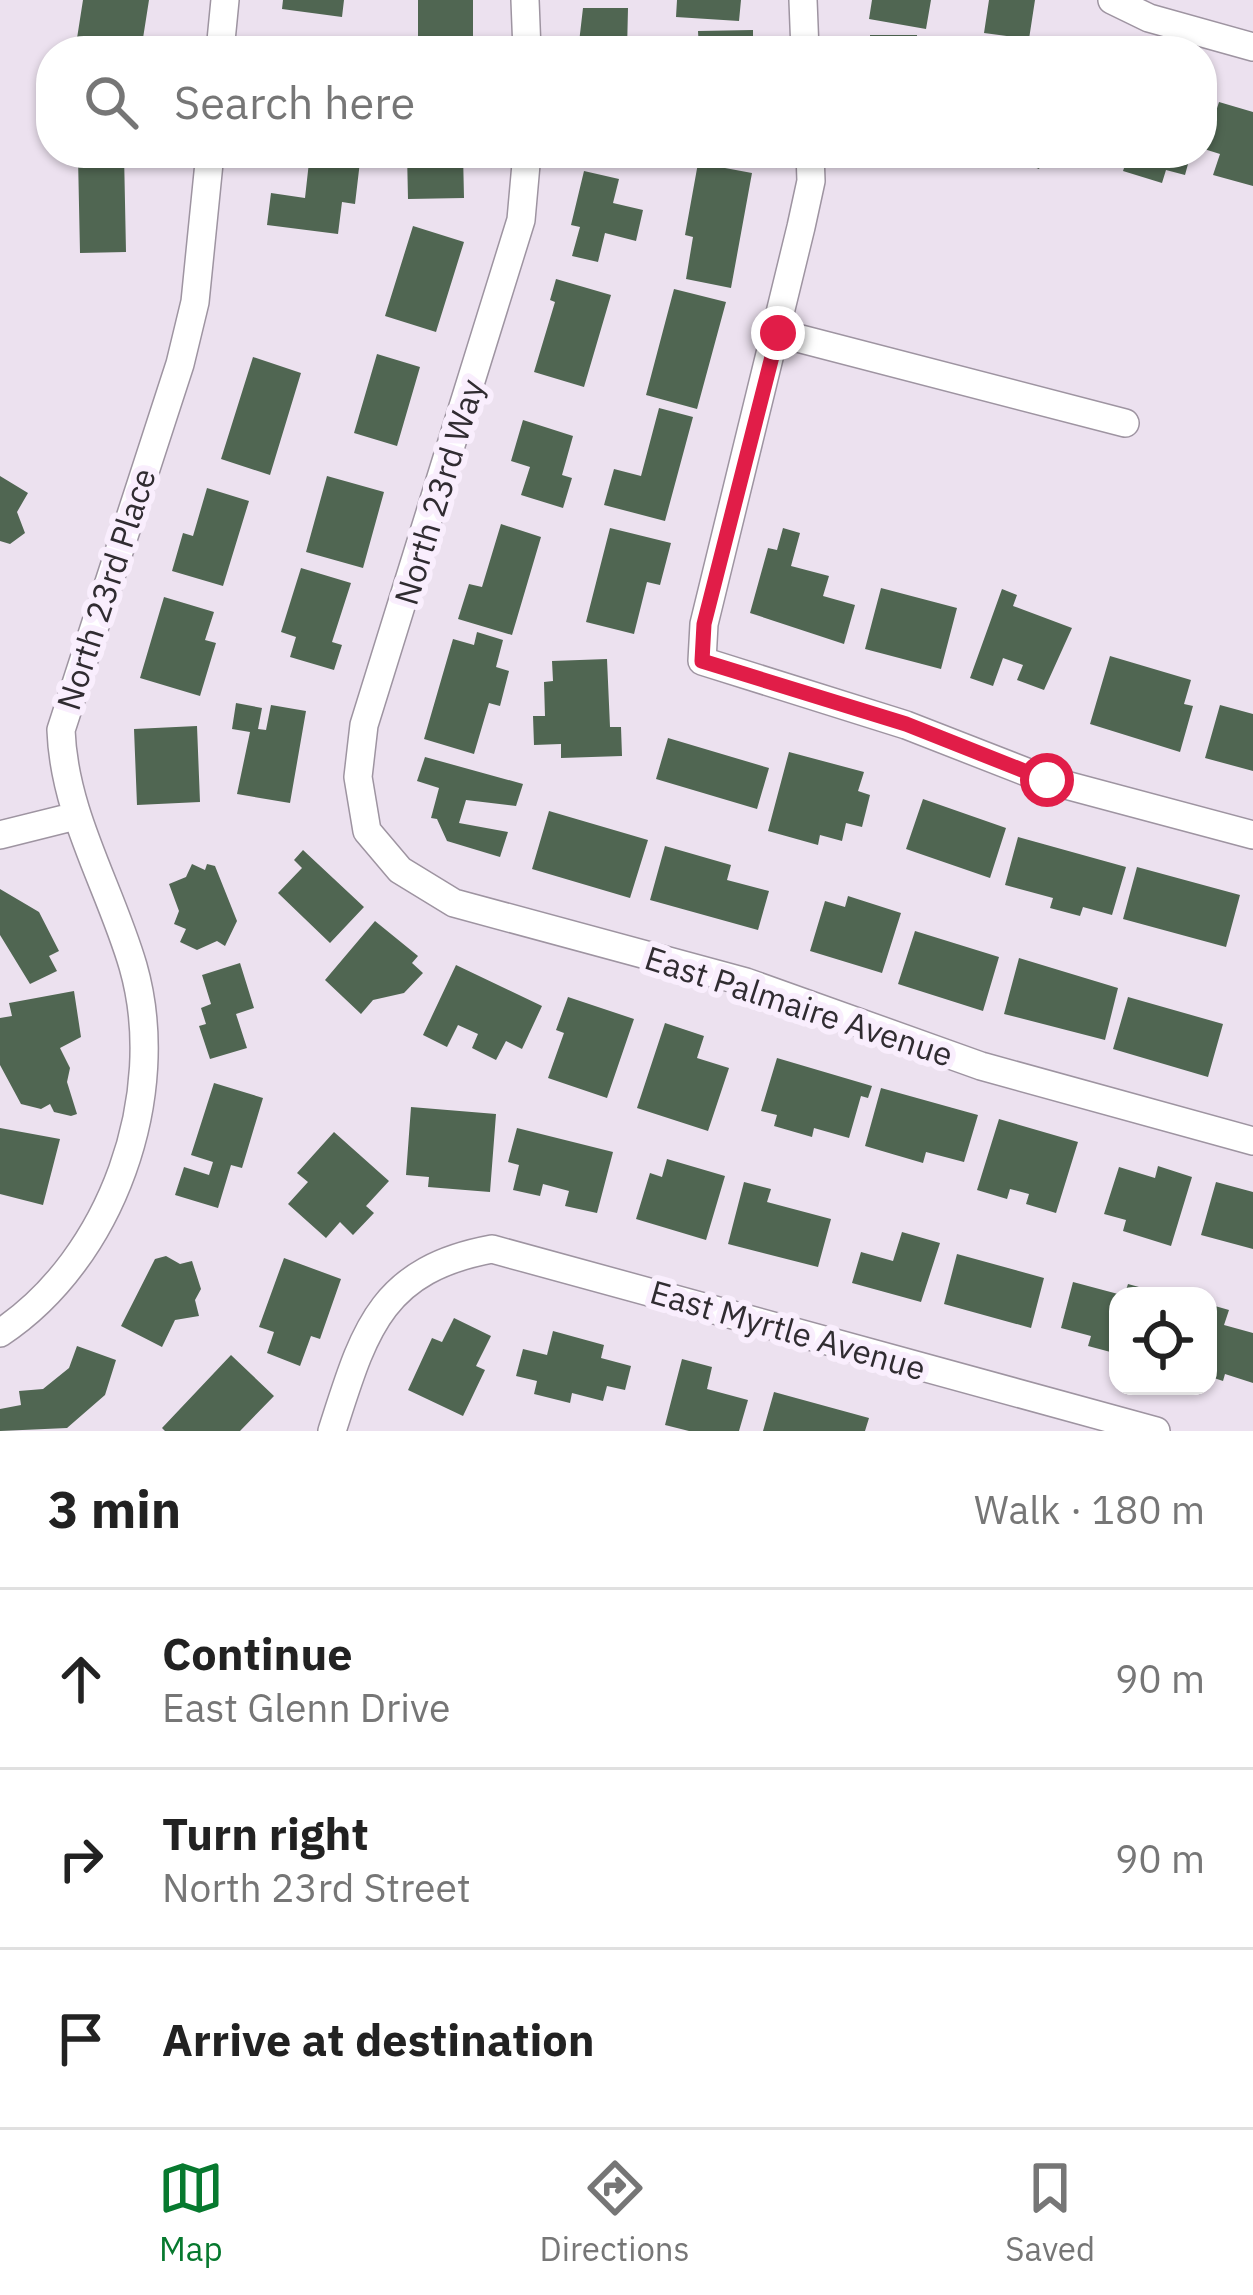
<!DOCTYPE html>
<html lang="en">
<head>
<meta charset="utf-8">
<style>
  :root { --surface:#fff; --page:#f2f2f2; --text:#222; --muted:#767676; --line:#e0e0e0; --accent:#07792f }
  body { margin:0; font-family:"IBM Plex Sans",sans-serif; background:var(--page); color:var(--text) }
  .controls { position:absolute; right:36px; bottom:36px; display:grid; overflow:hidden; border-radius:24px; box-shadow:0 3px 9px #0004 }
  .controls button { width:108px; height:108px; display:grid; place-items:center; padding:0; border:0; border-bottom:3px solid var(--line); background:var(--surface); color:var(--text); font:60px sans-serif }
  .stop { position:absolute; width:36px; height:36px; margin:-27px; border:9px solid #e11d48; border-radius:50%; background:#fff }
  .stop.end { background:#e11d48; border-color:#fff; box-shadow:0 3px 12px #0008 }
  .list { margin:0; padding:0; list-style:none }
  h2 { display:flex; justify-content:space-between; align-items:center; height:156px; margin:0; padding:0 48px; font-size:51px }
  h2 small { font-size:39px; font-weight:400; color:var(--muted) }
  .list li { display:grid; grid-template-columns:78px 1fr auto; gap:36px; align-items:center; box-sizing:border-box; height:180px; padding:0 48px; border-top:3px solid var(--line) }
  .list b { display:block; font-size:45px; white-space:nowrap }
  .list p { margin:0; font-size:39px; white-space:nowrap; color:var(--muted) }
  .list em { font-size:39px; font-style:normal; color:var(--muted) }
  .icon { flex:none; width:66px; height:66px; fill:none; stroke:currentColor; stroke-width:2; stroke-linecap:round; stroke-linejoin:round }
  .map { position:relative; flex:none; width:1253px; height:1431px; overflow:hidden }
  .search { position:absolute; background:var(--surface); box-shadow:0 3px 9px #0004; left:36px; right:36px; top:36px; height:132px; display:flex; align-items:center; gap:30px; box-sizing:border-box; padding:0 42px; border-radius:48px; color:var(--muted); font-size:45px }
  .sheet { height:696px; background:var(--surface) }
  nav { display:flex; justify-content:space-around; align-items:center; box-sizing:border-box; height:168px; border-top:3px solid var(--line); background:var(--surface); font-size:33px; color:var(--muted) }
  nav a { display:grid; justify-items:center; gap:6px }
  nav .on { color:var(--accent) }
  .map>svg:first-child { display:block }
  .building { fill:#506652 }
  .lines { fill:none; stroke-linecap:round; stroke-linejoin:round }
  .street-casing { stroke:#9e94a1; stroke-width:30 }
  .street { stroke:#fff; stroke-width:27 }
  .route { stroke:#e11d48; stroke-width:15 }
  .labels { text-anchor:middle; stroke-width:12; stroke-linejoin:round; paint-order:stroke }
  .street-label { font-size:33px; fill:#302c31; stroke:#f9eefd }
</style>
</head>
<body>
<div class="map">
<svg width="1253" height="1431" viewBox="0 0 1253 1431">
  <rect width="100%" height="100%" fill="#ece1ef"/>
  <!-- building -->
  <path class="building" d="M 83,0 L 149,0 L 141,51 L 75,51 Z
    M 283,0 L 344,0 L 342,17 L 282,9 Z
    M 418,0 L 473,0 L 473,51 L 418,51 Z
    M 677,0 L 741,0 L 739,21 L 676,17 Z
    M 872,0 L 931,0 L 926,29 L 869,19 Z
    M 989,0 L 1035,0 L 1029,39 L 984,33 Z
    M 583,8 L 628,8 L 627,51 L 578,51 Z
    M 753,30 L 753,51 L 699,51 L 698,31 Z
    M 870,35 L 917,35 L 917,51 L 870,51 Z
    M 1219,102 L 1253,112 L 1253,186 L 1213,175 L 1220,154 L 1204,149 Z
    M 61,153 L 124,153 L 126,252 L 80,253 L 78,157 L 61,158 Z
    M 310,153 L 361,153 L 355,204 L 342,202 L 338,234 L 267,225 L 271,193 L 305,198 Z
    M 407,153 L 463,153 L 464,198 L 408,199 Z
    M 999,153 L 1045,153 L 1039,169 Z
    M 1112,153 L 1191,153 L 1185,175 L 1166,170 L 1162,183 L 1123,171 L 1127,159 Z
    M 698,163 L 752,173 L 731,288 L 686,279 L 693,237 L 685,235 Z
    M 584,171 L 619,179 L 613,203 L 643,210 L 636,241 L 605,233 L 598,262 L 572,256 L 580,227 L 571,225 Z
    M 413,226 L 464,242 L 436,332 L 385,316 Z
    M 556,279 L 611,295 L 584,387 L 534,372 L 555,302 L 550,300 Z
    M 674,289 L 726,302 L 697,409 L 646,395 Z
    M 377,354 L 420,367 L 397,446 L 354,433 Z
    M 253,357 L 301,373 L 270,475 L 221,459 Z
    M 659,408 L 693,417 L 665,521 L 604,505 L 614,469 L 641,476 Z
    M 523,420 L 573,436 L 562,475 L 572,478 L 563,508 L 521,495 L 530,467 L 511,461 Z
    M 0,476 L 28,493 L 17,512 L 25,533 L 10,544 L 0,541 Z
    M 327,476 L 384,492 L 363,568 L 306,552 Z
    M 207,488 L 249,501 L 223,586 L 172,571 L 183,533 L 193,536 Z
    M 501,524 L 541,537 L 512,635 L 458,619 L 469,584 L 482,587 Z
    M 610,528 L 671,543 L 660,585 L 647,582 L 634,634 L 586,622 Z
    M 783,528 L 800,533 L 791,566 L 829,576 L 823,596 L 855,605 L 844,644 L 750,613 L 768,548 L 777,550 Z
    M 301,568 L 351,583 L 332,642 L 342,645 L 334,670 L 290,657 L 296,637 L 281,632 Z
    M 881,588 L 957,608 L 941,669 L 865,649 Z
    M 1002,589 L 1017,595 L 1013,606 L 1072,628 L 1044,690 L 1017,680 L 1023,665 L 1003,658 L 993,686 L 970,678 Z
    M 164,597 L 214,612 L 205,640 L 216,643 L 200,696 L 140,678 Z
    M 477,632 L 503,640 L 496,667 L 509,671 L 500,706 L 489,703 L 474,754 L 424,739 L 453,639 L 474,645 Z
    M 1110,656 L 1191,680 L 1184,704 L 1193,706 L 1180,752 L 1090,724 Z
    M 607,659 L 610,727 L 621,727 L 622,756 L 561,758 L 561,744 L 534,745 L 533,716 L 545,716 L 544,682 L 553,681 L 552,661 Z
    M 236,703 L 262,708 L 258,729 L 266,730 L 271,705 L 306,711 L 290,803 L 237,794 L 250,732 L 232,729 Z
    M 1220,705 L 1253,714 L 1253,771 L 1205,758 Z
    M 197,726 L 200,802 L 137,805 L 134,729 Z
    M 668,738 L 769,768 L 757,809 L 656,779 Z
    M 789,752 L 864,772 L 858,791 L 870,795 L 862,827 L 846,823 L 842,841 L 820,835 L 818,845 L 768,831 Z
    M 425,757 L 523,784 L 516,806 L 466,800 L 459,823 L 508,832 L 500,857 L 447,841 L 437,819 L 431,818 L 439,788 L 417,781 Z
    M 923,799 L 1006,828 L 990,878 L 906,849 Z
    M 549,811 L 648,840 L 630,898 L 532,869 Z
    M 1018,837 L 1126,867 L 1112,915 L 1083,907 L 1080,916 L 1050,908 L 1053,898 L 1005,885 Z
    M 665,846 L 731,865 L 727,880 L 769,891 L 758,930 L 650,900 Z
    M 303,850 L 364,907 L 330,943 L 278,893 L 302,868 L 294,860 Z
    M 192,864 L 205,870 L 207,864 L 215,866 L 237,921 L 225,946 L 217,941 L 197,950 L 180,942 L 186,929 L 174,924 L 179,911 L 169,884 L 186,877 Z
    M 1137,867 L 1240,895 L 1226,947 L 1123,919 Z
    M 0,889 L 39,912 L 59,951 L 49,956 L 57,971 L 30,984 L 0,935 Z
    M 848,896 L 901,913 L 882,973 L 810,951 L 825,901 L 845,907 Z
    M 375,921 L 418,956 L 412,963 L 423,973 L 404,993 L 373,1000 L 361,1014 L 325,980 Z
    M 915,931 L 999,957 L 983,1011 L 898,984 Z
    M 1019,958 L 1118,988 L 1105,1040 L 1004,1014 Z
    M 240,963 L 254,1008 L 236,1014 L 247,1048 L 210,1059 L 199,1026 L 206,1024 L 201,1008 L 211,1004 L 202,975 Z
    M 456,965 L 542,1006 L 522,1049 L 506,1041 L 496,1060 L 472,1048 L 478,1034 L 458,1025 L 447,1047 L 423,1035 Z
    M 74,991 L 81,1037 L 60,1048 L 70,1068 L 67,1082 L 77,1114 L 71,1116 L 54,1112 L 50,1104 L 41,1109 L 21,1104 L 0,1065 L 0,1018 L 12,1016 L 9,1003 Z
    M 568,997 L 634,1019 L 607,1098 L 548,1078 L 564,1033 L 556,1030 Z
    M 1128,997 L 1223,1024 L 1208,1077 L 1113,1049 Z
    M 665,1023 L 704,1036 L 697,1058 L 729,1068 L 708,1131 L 637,1108 Z
    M 777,1058 L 872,1086 L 868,1098 L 861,1096 L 849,1138 L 814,1128 L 812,1137 L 774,1126 L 777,1115 L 761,1111 Z
    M 214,1083 L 263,1098 L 242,1168 L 231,1165 L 218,1208 L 175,1195 L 184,1167 L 209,1175 L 213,1162 L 191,1155 Z
    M 881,1088 L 978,1115 L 964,1162 L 926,1152 L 923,1163 L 865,1146 Z
    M 411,1107 L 496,1114 L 490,1192 L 428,1187 L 429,1177 L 406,1175 Z
    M 999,1119 L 1078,1142 L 1056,1213 L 1026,1204 L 1029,1194 L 1010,1189 L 1007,1199 L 977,1190 Z
    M 0,1128 L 60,1139 L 43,1205 L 0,1194 Z
    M 517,1128 L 613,1152 L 597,1213 L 565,1206 L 569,1191 L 543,1184 L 540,1196 L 513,1190 L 519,1165 L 508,1162 Z
    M 334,1132 L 389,1181 L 366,1206 L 374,1213 L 353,1235 L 340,1222 L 326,1238 L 288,1204 L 308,1182 L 297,1173 Z
    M 667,1159 L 725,1176 L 706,1240 L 636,1219 L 650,1173 L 662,1177 Z
    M 1158,1166 L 1192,1177 L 1171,1246 L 1123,1231 L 1126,1220 L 1104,1214 L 1119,1167 L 1155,1178 Z
    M 744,1182 L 771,1189 L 767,1202 L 831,1219 L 818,1267 L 728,1244 Z
    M 1216,1182 L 1253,1192 L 1253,1249 L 1201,1235 Z
    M 902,1232 L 940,1243 L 921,1302 L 852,1283 L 861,1252 L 893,1261 Z
    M 957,1254 L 1044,1278 L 1031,1328 L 944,1304 Z
    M 166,1256 L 180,1264 L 192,1261 L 201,1289 L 195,1300 L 199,1316 L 175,1320 L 162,1347 L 121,1326 L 155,1259 Z
    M 284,1258 L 341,1279 L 320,1339 L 311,1336 L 300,1366 L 267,1353 L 274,1332 L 259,1327 Z
    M 1073,1282 L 1118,1294 L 1118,1354 L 1088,1346 L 1091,1336 L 1061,1328 Z
    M 1128,1284 L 1150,1290 L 1148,1296 L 1124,1296 Z
    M 1208,1304 L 1229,1310 L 1224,1325 L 1253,1333 L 1253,1383 L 1225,1374 L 1223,1381 L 1208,1376 Z
    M 454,1318 L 491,1336 L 476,1366 L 485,1370 L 463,1416 L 408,1390 L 432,1338 L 442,1342 Z
    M 553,1331 L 604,1345 L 601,1358 L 631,1366 L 625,1390 L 607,1386 L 603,1401 L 572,1393 L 570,1403 L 534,1394 L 537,1381 L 516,1376 L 523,1349 L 547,1355 Z
    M 77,1346 L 116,1360 L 105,1395 L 67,1428 L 0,1431 L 0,1409 L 21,1405 L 19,1391 L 43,1389 L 69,1368 Z
    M 231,1355 L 274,1396 L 240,1431 L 165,1431 L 162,1428 Z
    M 682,1359 L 712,1367 L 707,1389 L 748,1400 L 739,1431 L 689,1431 L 665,1425 Z
    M 774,1392 L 869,1418 L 865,1431 L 763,1431 Z"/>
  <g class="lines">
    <!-- street casing -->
    <g class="street-casing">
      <path id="street" d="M 525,0 L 527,51
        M 803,0 L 805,51
        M 1112,0 L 1149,18 L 1253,47
        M 220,51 L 225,0
        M 527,153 L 521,220 L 364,725 L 358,777 L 367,831 L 400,870 L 454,903 L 746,982 L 981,1066 L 1253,1141
        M 810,153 L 811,181 L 801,227 L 704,624 L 702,661 L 906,725 L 1047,780 L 1253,835
        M 778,333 L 1125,423
        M 0,835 L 76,816
        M 0,1333 C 112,1259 170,1095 133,966 C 110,887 64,814 61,730 L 180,364 L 195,302 L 210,153
        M 332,1431 C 364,1332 379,1270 492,1249 L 1156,1431"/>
    </g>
    <!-- street -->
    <use href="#street" class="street"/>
  </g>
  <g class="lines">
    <!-- route -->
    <path class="route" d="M 778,333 L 704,624 L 702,661 L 906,724 L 1047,780"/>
  </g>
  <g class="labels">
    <!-- street labels -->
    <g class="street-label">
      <text transform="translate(439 492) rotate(-73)" y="12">North 23rd Way</text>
      <text transform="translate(106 589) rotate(-72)" y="12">North 23rd Place</text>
      <text transform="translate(799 1006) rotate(18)" y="12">East Palmaire Avenue</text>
      <text transform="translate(788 1330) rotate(16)" y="12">East Myrtle Avenue</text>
    </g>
  </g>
</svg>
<div class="controls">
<button><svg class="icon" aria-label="locate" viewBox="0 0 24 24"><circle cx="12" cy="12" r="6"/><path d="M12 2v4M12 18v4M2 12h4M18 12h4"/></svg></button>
</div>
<div class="stop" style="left:1047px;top:780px"></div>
<div class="stop end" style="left:778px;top:333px"></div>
<div class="search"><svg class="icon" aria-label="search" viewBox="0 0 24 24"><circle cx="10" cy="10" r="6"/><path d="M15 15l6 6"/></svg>Search here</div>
</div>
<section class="sheet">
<h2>3 min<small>Walk · 180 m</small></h2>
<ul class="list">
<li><svg class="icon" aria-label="ahead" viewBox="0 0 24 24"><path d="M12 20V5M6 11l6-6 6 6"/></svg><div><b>Continue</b><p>East Glenn Drive</p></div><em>90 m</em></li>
<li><svg class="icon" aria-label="right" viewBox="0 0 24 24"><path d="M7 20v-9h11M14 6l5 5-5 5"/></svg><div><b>Turn right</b><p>North 23rd Street</p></div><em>90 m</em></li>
<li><svg class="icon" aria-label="arrive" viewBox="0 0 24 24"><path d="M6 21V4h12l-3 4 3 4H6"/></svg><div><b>Arrive at destination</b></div></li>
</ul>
</section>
<nav>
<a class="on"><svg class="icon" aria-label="map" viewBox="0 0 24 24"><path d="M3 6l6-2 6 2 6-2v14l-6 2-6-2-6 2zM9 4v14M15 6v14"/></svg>Map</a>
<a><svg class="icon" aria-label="directions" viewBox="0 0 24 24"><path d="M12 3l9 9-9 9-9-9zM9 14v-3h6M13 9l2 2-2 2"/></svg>Directions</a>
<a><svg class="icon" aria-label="saved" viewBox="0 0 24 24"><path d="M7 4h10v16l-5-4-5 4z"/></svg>Saved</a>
</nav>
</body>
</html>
